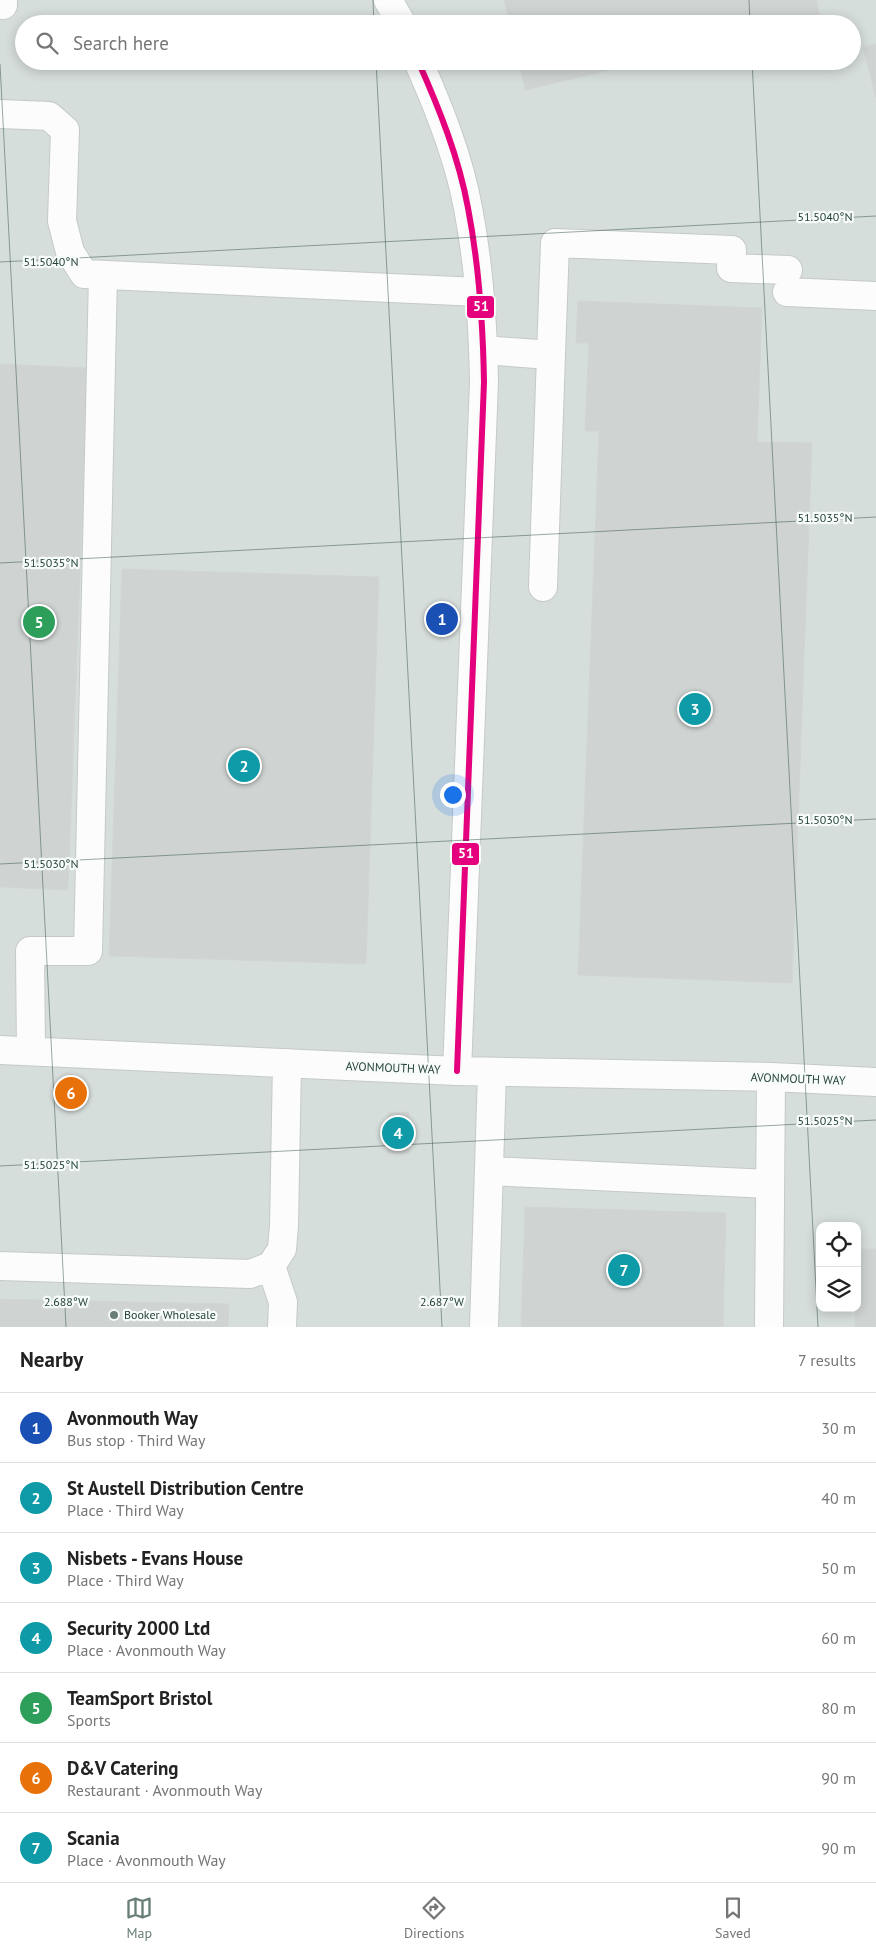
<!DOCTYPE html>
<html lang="en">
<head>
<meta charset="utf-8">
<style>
  :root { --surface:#fff; --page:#f2f2f2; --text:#222; --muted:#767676; --line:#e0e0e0; --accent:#697e78 }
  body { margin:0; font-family:"PT Sans",sans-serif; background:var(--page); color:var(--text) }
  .controls { position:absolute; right:15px; bottom:15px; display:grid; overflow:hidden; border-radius:10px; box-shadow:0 2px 12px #0003 }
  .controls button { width:45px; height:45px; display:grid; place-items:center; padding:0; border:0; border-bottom:1px solid var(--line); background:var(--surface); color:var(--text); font:25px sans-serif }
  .you { position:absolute; left:452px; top:794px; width:18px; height:18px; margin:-12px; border:4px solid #fff; border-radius:50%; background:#1a73e8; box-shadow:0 0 0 8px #1a73e833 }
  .badge { display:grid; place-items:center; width:32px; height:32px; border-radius:50%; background:var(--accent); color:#fff; font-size:16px; font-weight:700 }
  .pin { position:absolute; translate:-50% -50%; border:2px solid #fff; box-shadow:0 1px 5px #0006 }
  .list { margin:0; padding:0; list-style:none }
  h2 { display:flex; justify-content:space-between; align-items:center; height:65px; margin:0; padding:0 20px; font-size:21px }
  h2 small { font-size:16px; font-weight:400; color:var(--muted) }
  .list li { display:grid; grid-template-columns:32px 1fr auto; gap:15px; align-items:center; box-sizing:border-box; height:70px; padding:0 20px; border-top:1px solid var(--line) }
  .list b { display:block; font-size:19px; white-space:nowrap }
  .list p { margin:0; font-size:16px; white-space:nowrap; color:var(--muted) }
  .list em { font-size:16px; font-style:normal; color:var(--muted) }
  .icon { flex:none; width:28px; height:28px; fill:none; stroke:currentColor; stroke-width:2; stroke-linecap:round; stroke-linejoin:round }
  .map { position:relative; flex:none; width:876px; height:1327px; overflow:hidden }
  .search { position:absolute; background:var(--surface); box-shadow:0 2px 12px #0003; left:15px; right:15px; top:15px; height:55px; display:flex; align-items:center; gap:12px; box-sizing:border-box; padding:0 18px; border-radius:28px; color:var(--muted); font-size:19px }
  .sheet { height:555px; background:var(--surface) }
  nav { display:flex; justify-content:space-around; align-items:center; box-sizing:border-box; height:70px; border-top:1px solid var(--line); background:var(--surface); font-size:14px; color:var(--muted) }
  nav a { display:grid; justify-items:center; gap:2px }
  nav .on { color:var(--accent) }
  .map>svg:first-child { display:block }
  .built { fill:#d6dedb; fill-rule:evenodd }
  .building { fill:#cfd4d2; stroke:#d1d6d4 }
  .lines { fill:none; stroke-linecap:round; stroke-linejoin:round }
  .minor-casing { stroke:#c5cac8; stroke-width:30 }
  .minor { stroke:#fcfcfc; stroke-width:28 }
  .bus-1-casing { stroke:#f7fbf9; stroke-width:10 }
  .bus-1 { stroke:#e5007d; stroke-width:6 }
  .ticks { fill:none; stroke:#24423a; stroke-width:1; stroke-opacity:0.45 }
  .poi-dot { fill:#697e78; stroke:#f7fbf9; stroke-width:2 }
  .labels { text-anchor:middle; stroke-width:4.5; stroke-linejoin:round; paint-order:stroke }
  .street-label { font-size:12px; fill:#24423a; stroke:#f7fbf9 }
  .poi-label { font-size:12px; fill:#24423a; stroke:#f7fbf9; text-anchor:start }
  .ticks-label { font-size:12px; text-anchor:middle; fill:#24423a; stroke:#f7fbf9; stroke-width:4.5; stroke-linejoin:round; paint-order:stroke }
  .line-badge { stroke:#f7fbf9; stroke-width:2 }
  .badge-label { font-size:14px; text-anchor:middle; font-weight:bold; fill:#fff }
</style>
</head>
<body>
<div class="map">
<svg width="876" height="1327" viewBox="0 0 876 1327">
  <rect width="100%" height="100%" fill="#e8edeb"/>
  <!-- built -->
  <path class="built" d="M 0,0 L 876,0 L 876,1327 L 0,1327 ZM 24,24 L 852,24 L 852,61 L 24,61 ZM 820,1226 L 857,1226 L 857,1308 L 820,1308 Z"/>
  <!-- building -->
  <path class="building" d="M 504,0 L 816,0 L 821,21 L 810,24 L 510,24 Z
    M 876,44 L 876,98 L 863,47 Z
    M 519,61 L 648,61 L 525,90 Z
    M 578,301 L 762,308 L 757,442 L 812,443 L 792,983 L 578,975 L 599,431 L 585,431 L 589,343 L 576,343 Z
    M 0,364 L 88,368 L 68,890 L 0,887 Z
    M 122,569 L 379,577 L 366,964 L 109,956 Z
    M 81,1087 L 82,1098 L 60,1099 L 59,1088 Z
    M 409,1112 L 409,1153 L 388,1153 L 388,1113 Z
    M 525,1207 L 726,1213 L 723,1327 L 521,1327 Z
    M 857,1249 L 876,1249 L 876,1327 L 855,1327 L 855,1308 L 857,1308 Z
    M 0,1299 L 229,1304 L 228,1327 L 0,1327 Z"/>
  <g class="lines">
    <!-- minor casing -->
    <g class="minor-casing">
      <path id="minor" d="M 388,0 L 402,24
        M 3,5 L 3,0
        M 418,61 C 439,108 459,158 468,208 C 479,265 483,325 484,382 L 457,1071
        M 0,114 L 49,116 L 65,130 L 62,221 L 70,252 L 84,274 L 479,292
        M 787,292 L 876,296
        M 483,350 L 551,355 L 555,243 L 732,250 L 731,268 L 788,270
        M 543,587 L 551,355
        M 0,1050 L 457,1071 L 771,1077 L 876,1082
        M 31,1051 L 30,951 L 88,951 L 103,275
        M 489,1171 L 770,1184
        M 0,1266 L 250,1274 L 271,1266 L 282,1249 L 284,1226 L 287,1063
        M 271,1266 L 283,1302 L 282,1327
        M 484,1327 L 492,1072
        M 769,1327 L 771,1077"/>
    </g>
    <!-- minor -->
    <use href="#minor" class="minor"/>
    <!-- bus-1 casing -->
    <g class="bus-1-casing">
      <path id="bus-1" d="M 418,61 C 439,108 459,158 468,208 C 479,265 483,325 484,382 L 457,1071"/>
    </g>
    <!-- bus-1 -->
    <use href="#bus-1" class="bus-1"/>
  </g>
  <!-- ticks -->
  <path class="ticks" d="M 373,0 L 374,24M 749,0 L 750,24M 376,61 L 442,1327M 752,61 L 818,1327M 0,64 L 66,1327M 0,262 L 876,216M 0,563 L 876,517M 0,864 L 876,819M 0,1166 L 876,1120"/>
  <!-- markers -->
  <circle class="poi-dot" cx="114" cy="1315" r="5"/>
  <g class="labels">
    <!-- street labels -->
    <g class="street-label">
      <text transform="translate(393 1068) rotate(2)" y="4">AVONMOUTH WAY</text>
      <text transform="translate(798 1079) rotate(2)" y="4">AVONMOUTH WAY</text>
    </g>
    <!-- poi labels -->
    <g class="poi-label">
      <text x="124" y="1319">Booker Wholesale</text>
    </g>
  </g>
  <g class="ticks-label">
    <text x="825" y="221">51.5040°N</text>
    <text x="51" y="266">51.5040°N</text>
    <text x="825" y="522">51.5035°N</text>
    <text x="51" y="567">51.5035°N</text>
    <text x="825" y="824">51.5030°N</text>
    <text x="51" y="868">51.5030°N</text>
    <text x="825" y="1125">51.5025°N</text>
    <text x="51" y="1169">51.5025°N</text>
    <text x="66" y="1306">2.688°W</text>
    <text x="442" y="1306">2.687°W</text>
  </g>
  <g class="line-badge">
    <rect x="466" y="295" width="29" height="24" rx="5" fill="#e5007d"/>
    <rect x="451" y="842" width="29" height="24" rx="5" fill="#e5007d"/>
  </g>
  <g class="badge-label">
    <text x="481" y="311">51</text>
    <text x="466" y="858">51</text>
  </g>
</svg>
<div class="controls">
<button><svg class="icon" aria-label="locate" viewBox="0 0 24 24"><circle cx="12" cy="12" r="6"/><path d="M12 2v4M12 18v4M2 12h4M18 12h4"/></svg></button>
<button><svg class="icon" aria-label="layers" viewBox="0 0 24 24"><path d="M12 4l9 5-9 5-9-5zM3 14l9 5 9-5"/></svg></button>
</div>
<div class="you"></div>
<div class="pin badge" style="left:442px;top:619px;background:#1a4fb4">1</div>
<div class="pin badge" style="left:244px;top:766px;background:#0f9aa8">2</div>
<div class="pin badge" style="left:695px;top:709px;background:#0f9aa8">3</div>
<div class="pin badge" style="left:398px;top:1133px;background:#0f9aa8">4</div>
<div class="pin badge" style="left:39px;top:622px;background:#2e9e5b">5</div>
<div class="pin badge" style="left:71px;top:1093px;background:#e8710a">6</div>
<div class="pin badge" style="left:624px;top:1270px;background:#0f9aa8">7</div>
<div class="search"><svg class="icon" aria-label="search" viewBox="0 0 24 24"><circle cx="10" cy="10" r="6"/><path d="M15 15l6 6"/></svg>Search here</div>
</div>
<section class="sheet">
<h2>Nearby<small>7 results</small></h2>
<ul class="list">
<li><span class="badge" style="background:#1a4fb4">1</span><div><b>Avonmouth Way</b><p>Bus stop · Third Way</p></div><em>30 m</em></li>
<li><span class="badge" style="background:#0f9aa8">2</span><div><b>St Austell Distribution Centre</b><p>Place · Third Way</p></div><em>40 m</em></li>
<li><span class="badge" style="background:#0f9aa8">3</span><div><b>Nisbets - Evans House</b><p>Place · Third Way</p></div><em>50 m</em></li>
<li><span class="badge" style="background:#0f9aa8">4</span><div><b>Security 2000 Ltd</b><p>Place · Avonmouth Way</p></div><em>60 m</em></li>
<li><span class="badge" style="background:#2e9e5b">5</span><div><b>TeamSport Bristol</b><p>Sports</p></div><em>80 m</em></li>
<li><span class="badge" style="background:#e8710a">6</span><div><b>D&amp;V Catering</b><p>Restaurant · Avonmouth Way</p></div><em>90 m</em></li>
<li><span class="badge" style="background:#0f9aa8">7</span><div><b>Scania</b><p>Place · Avonmouth Way</p></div><em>90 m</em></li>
</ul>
</section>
<nav>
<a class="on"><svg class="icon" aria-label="map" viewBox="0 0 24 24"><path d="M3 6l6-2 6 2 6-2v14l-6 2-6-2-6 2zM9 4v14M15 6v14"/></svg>Map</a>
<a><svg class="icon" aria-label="directions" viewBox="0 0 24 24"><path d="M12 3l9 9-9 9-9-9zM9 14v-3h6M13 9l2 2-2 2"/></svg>Directions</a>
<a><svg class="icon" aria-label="saved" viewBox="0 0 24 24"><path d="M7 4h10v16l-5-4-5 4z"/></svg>Saved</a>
</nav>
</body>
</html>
